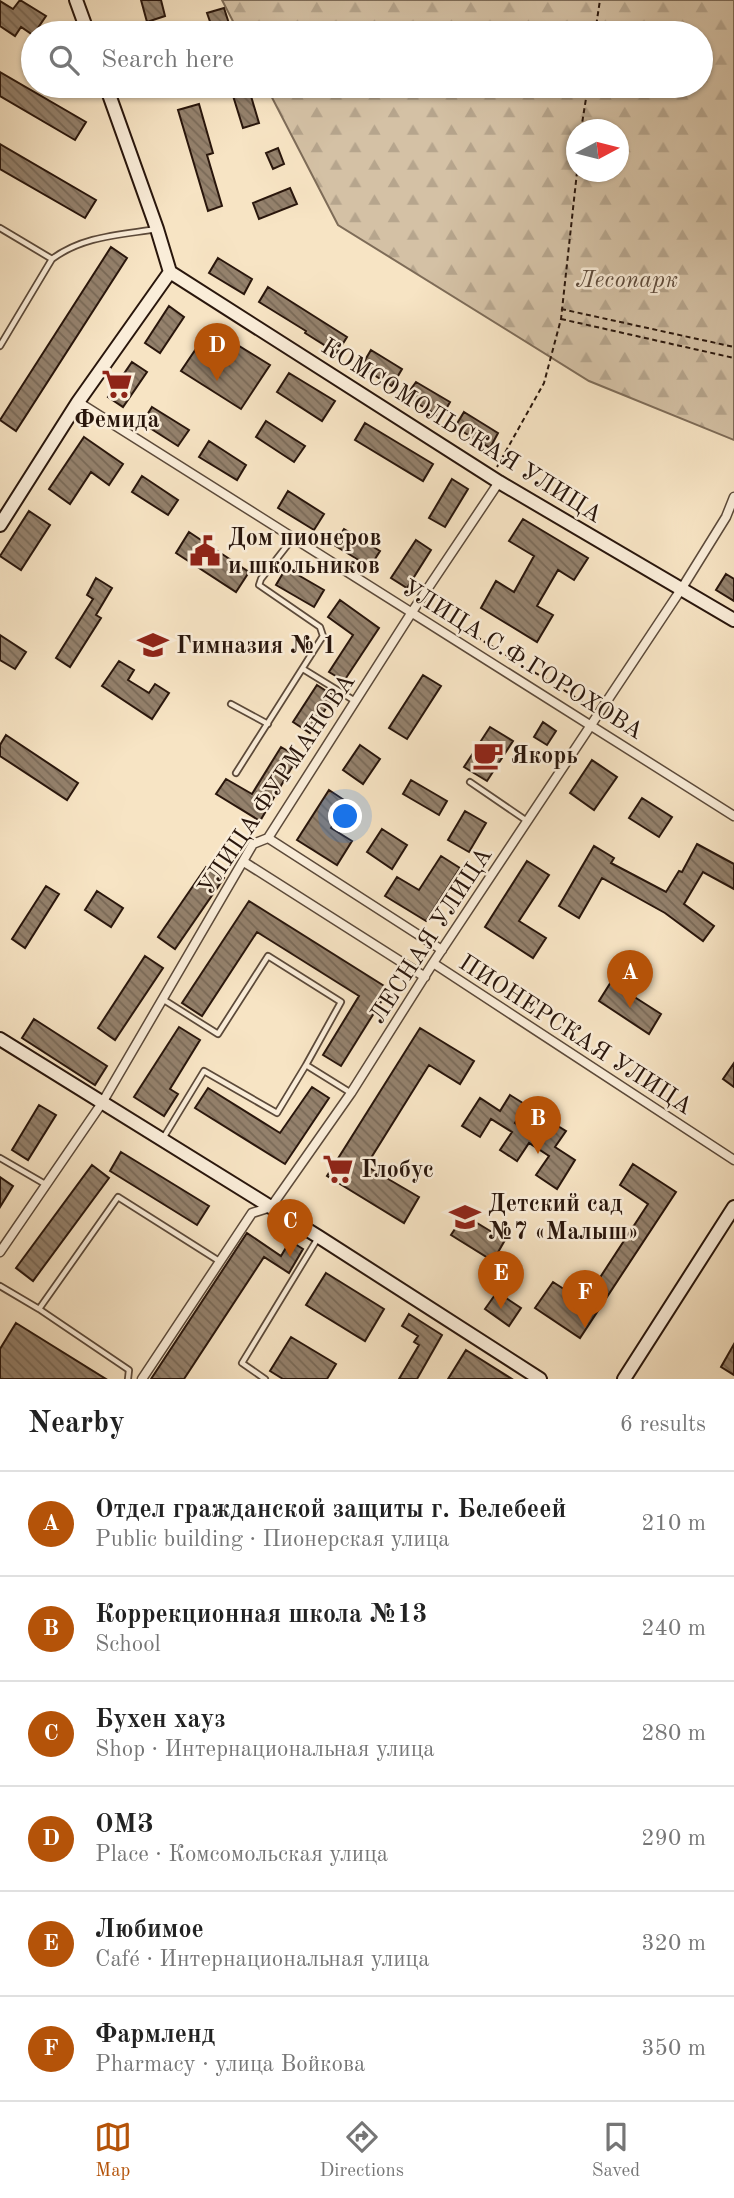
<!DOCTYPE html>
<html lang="en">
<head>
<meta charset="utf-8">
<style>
  :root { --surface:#fff; --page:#f2f2f2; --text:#222; --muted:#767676; --line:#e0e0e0; --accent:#b45309 }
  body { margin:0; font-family:"Old Standard TT",serif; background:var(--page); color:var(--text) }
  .compass { position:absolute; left:566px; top:119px; width:63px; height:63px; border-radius:50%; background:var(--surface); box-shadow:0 2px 5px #0004; rotate:83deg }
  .you { position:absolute; left:346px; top:817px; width:24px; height:24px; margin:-18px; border:5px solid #fff; border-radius:50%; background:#1a73e8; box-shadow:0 0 0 10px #1a73e833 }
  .badge { display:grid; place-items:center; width:46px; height:46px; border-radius:50%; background:var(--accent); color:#fff; font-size:23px; font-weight:700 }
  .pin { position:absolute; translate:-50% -58px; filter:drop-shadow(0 2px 4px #0008) }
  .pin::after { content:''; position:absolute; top:37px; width:24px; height:21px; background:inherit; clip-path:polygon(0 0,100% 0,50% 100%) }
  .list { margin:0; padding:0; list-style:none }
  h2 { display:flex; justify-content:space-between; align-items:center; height:91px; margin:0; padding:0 28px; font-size:30px }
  h2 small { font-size:23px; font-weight:400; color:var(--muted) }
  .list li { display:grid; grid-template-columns:46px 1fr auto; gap:21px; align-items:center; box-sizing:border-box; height:105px; padding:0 28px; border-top:2px solid var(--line) }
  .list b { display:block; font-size:26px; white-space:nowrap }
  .list p { margin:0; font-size:23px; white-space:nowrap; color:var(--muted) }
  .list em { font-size:23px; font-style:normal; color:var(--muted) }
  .icon { flex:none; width:38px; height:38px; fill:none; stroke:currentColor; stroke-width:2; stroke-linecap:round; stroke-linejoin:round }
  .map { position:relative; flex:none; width:734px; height:1379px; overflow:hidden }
  .search { position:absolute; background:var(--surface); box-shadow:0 2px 5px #0004; left:21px; right:21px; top:21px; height:77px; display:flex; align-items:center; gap:18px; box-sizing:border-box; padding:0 24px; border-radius:38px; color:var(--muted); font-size:26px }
  .sheet { height:721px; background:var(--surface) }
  nav { display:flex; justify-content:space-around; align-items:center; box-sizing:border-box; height:98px; border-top:2px solid var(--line); background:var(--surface); font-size:19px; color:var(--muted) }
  nav a { display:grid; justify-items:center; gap:4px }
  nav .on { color:var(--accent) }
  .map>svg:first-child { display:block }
  .forest { fill:url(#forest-firs); stroke:#7e6c58; stroke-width:2; fill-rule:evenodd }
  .building { fill:url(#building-back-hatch); stroke:#29160c; stroke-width:2 }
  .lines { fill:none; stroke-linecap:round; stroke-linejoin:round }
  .lane-casing { stroke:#5c4a3a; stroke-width:8 }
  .street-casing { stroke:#5c4a3a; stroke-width:11 }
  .secondary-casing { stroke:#29160c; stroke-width:16 }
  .path { stroke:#29160c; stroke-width:2; stroke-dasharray:5 3.5; stroke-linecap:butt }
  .lane { stroke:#faedd9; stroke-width:4.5 }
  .street { stroke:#faedd9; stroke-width:8 }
  .secondary { stroke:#faedd9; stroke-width:12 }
  .labels { text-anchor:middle; stroke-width:5; stroke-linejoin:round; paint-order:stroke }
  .park-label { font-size:24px; font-style:italic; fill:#5c493a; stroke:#faedd9 }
  .poi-label { font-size:24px; font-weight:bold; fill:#29160c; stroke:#faedd9; text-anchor:start }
  .street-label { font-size:24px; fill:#29160c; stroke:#faedd9 }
</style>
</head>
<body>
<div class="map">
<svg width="734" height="1379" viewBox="0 0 734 1379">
  <defs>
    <pattern id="forest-firs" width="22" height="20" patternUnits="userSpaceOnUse" patternTransform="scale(1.75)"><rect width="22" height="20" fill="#d4c1a5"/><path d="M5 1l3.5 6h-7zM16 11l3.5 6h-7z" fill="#b6a58d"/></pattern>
    <pattern id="building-back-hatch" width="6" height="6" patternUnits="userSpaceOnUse" patternTransform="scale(1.75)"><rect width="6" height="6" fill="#94816c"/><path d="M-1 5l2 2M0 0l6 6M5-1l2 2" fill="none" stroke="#796957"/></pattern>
  </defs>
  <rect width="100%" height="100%" fill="#f7e4c4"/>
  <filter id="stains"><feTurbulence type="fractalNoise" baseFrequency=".00286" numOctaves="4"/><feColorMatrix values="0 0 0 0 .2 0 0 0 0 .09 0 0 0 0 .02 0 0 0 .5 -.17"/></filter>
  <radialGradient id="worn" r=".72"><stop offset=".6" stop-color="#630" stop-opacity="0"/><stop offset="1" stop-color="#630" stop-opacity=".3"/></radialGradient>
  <!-- forest -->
  <path class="forest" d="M 222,0 L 734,0 L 734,440 L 589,381 L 338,225 L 266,86 L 701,86 L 701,33 L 239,33 ZM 576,130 L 618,130 L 618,172 L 576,172 Z"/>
  <!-- building -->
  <path class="building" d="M 20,0 L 46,16 L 33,35 L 21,27 L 15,36 L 0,26 L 0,1 L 13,9 Z
    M 141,0 L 161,0 L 165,16 L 147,22 Z
    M 224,8 L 232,33 L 214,33 L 207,13 Z
    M 0,72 L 86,122 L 75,140 L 0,96 Z
    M 230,86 L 248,86 L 259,123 L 243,128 Z
    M 199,104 L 213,153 L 207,155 L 222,206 L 208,211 L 178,110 Z
    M 0,144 L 96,200 L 85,218 L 0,169 Z
    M 278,148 L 284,164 L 273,169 L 266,153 Z
    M 290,188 L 297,204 L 259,219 L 253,203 Z
    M 111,247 L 127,258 L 16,431 L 0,420 Z
    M 218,258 L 252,279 L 244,294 L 209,273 Z
    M 268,287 L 347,337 L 337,353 L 305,333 L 306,331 L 259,302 Z
    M 169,306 L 184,317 L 160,353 L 145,343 Z
    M 210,328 L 270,365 L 241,409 L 181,371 Z
    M 371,350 L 402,369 L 392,386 L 361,367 Z
    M 132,362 L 147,372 L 123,407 L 108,397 Z
    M 289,373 L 335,401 L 322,421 L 277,392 Z
    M 416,382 L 450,402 L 441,418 L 406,396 Z
    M 152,407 L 189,430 L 178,446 L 142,423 Z
    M 464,412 L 498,433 L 490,448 L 455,427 Z
    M 266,421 L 305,446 L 294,462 L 256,437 Z
    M 365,423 L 433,464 L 423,481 L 355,440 Z
    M 84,437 L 123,464 L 109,485 L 91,472 L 70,504 L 49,489 Z
    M 209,441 L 246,465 L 237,480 L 199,457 Z
    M 142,476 L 178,500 L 168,515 L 132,492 Z
    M 452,479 L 468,489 L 445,527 L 429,518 Z
    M 288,491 L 324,514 L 314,530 L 278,508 Z
    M 29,511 L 50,525 L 21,570 L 0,556 Z
    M 523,519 L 588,558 L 574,580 L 558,570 L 537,606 L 553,615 L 537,642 L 481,608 L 496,581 L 514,592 L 534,556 L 509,541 Z
    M 344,529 L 380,551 L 370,567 L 334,545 Z
    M 189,532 L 249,572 L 236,592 L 176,553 Z
    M 416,540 L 431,550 L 407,588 L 391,578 Z
    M 286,568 L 324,590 L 314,607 L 276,585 Z
    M 726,574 L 734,579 L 734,601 L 716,590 Z
    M 96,578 L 112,588 L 96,615 L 101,618 L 70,667 L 56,658 L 93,599 L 87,595 Z
    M 340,600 L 379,628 L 344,681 L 329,672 L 353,635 L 328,617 Z
    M 0,635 L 26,652 L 15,669 L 0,660 Z
    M 119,661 L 134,670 L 128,680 L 149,693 L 155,684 L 169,693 L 152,719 L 102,686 Z
    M 423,675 L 441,686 L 407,739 L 389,728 Z
    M 317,685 L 334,696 L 310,733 L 293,722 Z
    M 543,722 L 556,731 L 547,745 L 534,737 Z
    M 490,727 L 513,741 L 487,781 L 464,767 Z
    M 6,735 L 78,783 L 67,800 L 0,756 L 0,745 Z
    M 360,745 L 380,759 L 363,784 L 343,770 Z
    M 281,747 L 298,757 L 260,821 L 216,794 L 226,779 L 252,794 Z
    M 592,760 L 617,777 L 594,810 L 570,793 Z
    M 411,780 L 447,801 L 439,815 L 403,794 Z
    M 329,790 L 347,802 L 331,828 L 352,841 L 337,865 L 297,840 Z
    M 642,798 L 672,817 L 659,837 L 629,818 Z
    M 465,811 L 486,823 L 469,852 L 448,840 Z
    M 382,829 L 407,845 L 392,869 L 367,852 Z
    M 697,844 L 734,864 L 734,889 L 703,872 L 684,904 L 714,926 L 703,941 L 665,913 L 602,878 L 579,918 L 559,906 L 594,846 L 614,858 L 611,863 L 666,892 L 679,871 L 682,872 Z
    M 441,856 L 460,868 L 426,921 L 385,896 L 397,877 L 419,890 Z
    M 527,861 L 549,875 L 519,921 L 546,938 L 533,958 L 485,927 Z
    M 206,867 L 224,878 L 175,949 L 158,937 Z
    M 46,886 L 59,894 L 25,948 L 12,939 Z
    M 97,891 L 123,908 L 111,927 L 85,910 Z
    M 249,901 L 389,989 L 341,1066 L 323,1055 L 359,996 L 257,932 L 202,1016 L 182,1003 Z
    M 145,956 L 163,968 L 115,1040 L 98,1028 Z
    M 611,982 L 661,1014 L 649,1034 L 599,1001 Z
    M 34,1019 L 107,1066 L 95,1085 L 22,1038 Z
    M 179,1027 L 200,1040 L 170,1089 L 178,1094 L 164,1116 L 134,1097 Z
    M 420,1028 L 474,1061 L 460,1084 L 429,1065 L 366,1166 L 419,1197 L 404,1223 L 327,1176 Z
    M 734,1063 L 734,1087 L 723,1079 Z
    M 312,1087 L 329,1098 L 285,1164 L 195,1108 L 208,1088 L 280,1133 Z
    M 510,1095 L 526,1105 L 515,1123 L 537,1137 L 548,1120 L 566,1131 L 555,1147 L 575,1160 L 557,1189 L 536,1175 L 549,1156 L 529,1143 L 517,1161 L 500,1150 L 512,1132 L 491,1119 L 480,1137 L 462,1126 L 480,1098 L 500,1111 Z
    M 39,1105 L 56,1115 L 28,1160 L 12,1150 Z
    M 121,1152 L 209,1206 L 197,1225 L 110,1171 Z
    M 633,1164 L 676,1192 L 580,1338 L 535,1308 L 553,1282 L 584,1302 L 648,1204 L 620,1185 Z
    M 92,1165 L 109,1178 L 33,1281 L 16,1268 Z
    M 0,1177 L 13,1186 L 0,1207 Z
    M 464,1215 L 505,1240 L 493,1261 L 451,1235 Z
    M 247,1233 L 281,1256 L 290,1241 L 303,1249 L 289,1273 L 264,1257 L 184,1379 L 151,1379 Z
    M 326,1273 L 384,1309 L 365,1341 L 306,1305 Z
    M 497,1292 L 521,1308 L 509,1326 L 485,1309 Z
    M 409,1314 L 442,1335 L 417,1379 L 399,1379 L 419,1345 L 414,1342 L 418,1336 L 402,1326 Z
    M 16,1323 L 106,1379 L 0,1379 L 0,1349 Z
    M 291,1337 L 336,1364 L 327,1379 L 283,1379 L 270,1371 Z
    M 734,1344 L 734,1375 L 721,1367 Z
    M 466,1350 L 512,1379 L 448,1379 Z"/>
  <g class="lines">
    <!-- lane casing -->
    <g class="lane-casing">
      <path id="lane" d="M 0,228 L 52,259 C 83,236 120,235 157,229
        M 0,346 L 52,259
        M 303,669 L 355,701
        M 231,704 L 268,724
        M 236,773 L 323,636 L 320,627 L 259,585 L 261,579 L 293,538
        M 470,782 L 527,821
        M 164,1000 L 218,1034 L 268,956 L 341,1002 L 306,1065 L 351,1093
        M 162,1140 L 204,1071 L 277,1113 L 306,1065
        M 0,1158 L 45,1184
        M 0,1286 L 39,1309 L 118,1197 L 219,1261
        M 39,1309 L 129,1370 L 128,1379
        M 265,1379 L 242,1363 L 318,1238"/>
    </g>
    <!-- street casing -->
    <g class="street-casing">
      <path id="street" d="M 78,402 L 734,816
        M 268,838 L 442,950
        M 244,862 L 425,977
        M 433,963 L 734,1160
        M 0,1252 L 102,1103 L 253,844 L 268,838 L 412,612 L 499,482
        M 142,1379 L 252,1213 L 271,1207 L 351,1093 L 433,963 L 682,588 L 726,517 L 734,497"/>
    </g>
    <!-- secondary casing -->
    <g class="secondary-casing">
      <path id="secondary" d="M 76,0 L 88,33
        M 106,86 L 157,229 L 170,272
        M 170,272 L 499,482 L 734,620
        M 0,525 L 78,402 L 170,272
        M 0,1039 L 319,1237 L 540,1379
        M 624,1379 L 734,1207"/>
    </g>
    <!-- path -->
    <path class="path" d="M 595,33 L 600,0
      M 581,130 L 588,86
      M 561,309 L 734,347
      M 561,319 L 734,358
      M 497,467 L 544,383 L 561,319 L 577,172
      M 462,628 L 593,708
      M 606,716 L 613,721 L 609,727"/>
    <!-- lane -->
    <use href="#lane" class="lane"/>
    <!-- street -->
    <use href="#street" class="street"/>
    <!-- secondary -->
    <use href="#secondary" class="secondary"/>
  </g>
  <!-- icons -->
  <defs>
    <g id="supermarket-bare" transform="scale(2.415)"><path d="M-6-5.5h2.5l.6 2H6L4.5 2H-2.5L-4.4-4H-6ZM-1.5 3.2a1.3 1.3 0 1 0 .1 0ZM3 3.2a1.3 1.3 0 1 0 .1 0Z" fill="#8f2418" stroke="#faedd9" stroke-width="2.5" paint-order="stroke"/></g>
    <g id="civic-bare" transform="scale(2.415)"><path d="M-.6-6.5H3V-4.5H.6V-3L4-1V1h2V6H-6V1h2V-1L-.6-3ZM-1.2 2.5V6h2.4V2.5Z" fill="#8f2418" stroke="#faedd9" stroke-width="2.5" paint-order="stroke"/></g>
    <g id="school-bare" transform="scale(2.415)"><path d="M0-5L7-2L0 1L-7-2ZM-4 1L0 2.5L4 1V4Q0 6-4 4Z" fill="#8f2418" stroke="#faedd9" stroke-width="2.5" paint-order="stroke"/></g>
    <g id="cafe-bare" transform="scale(2.415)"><path d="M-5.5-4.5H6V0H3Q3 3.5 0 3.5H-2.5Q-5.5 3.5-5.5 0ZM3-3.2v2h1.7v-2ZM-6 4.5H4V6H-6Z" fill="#8f2418" stroke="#faedd9" stroke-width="2.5" paint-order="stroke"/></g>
  </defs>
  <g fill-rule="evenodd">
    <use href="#supermarket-bare" x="117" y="384"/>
    <use href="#civic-bare" x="205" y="551"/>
    <use href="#school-bare" x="153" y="645"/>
    <use href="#cafe-bare" x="488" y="755"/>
    <use href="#supermarket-bare" x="338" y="1169"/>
    <use href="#school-bare" x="465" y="1217"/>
  </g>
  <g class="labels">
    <!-- park labels -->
    <g class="park-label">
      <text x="627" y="287">Лесопарк</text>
    </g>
    <!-- poi labels -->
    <g class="poi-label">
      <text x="117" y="427" text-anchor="middle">Фемида</text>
      <text x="228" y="545">Дом пионеров<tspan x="228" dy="28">и школьников</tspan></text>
      <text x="176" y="653">Гимназия № 1</text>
      <text x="511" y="763">Якорь</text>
      <text x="361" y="1177">Глобус</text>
      <text x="488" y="1211">Детский сад<tspan x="488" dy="28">№7 «Малыш»</tspan></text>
    </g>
    <!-- street labels -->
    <g class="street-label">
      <text transform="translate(462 430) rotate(32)" y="8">КОМСОМОЛЬСКАЯ УЛИЦА</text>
      <text transform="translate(523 659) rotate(32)" y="8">УЛИЦА С.Ф.ГОРОХОВА</text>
      <text transform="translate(276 784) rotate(-56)" y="8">УЛИЦА ФУРМАНОВА</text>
      <text transform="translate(430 935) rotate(-57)" y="8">ЛЕСНАЯ УЛИЦА</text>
      <text transform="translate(576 1034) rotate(33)" y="8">ПИОНЕРСКАЯ УЛИЦА</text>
    </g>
  </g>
  <rect width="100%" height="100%" filter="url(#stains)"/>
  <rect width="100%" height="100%" fill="url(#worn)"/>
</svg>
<svg class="compass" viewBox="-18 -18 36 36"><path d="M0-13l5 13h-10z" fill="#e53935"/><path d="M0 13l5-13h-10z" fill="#767676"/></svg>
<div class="you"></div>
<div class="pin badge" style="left:630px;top:1008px">A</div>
<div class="pin badge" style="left:538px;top:1154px">B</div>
<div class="pin badge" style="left:290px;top:1257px">C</div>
<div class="pin badge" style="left:217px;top:381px">D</div>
<div class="pin badge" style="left:501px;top:1309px">E</div>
<div class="pin badge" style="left:585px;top:1328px">F</div>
<div class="search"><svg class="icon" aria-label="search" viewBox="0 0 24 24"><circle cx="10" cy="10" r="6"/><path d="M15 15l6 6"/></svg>Search here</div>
</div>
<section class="sheet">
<h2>Nearby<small>6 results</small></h2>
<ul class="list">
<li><span class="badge">A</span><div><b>Отдел гражданской защиты г. Белебеей</b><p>Public building · Пионерская улица</p></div><em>210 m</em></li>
<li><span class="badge">B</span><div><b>Коррекционная школа №13</b><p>School</p></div><em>240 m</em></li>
<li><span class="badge">C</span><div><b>Бухен хауз</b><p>Shop · Интернациональная улица</p></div><em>280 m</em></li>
<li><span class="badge">D</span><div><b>ОМЗ</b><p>Place · Комсомольская улица</p></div><em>290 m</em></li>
<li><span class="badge">E</span><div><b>Любимое</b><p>Café · Интернациональная улица</p></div><em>320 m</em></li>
<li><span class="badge">F</span><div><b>Фармленд</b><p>Pharmacy · улица Войкова</p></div><em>350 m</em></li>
</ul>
</section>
<nav>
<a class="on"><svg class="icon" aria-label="map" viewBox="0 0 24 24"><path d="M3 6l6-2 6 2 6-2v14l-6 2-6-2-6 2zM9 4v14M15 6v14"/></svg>Map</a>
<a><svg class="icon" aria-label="directions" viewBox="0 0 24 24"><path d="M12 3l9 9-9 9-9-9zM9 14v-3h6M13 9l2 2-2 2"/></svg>Directions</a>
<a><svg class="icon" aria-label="saved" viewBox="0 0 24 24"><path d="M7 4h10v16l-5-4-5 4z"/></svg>Saved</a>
</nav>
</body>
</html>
